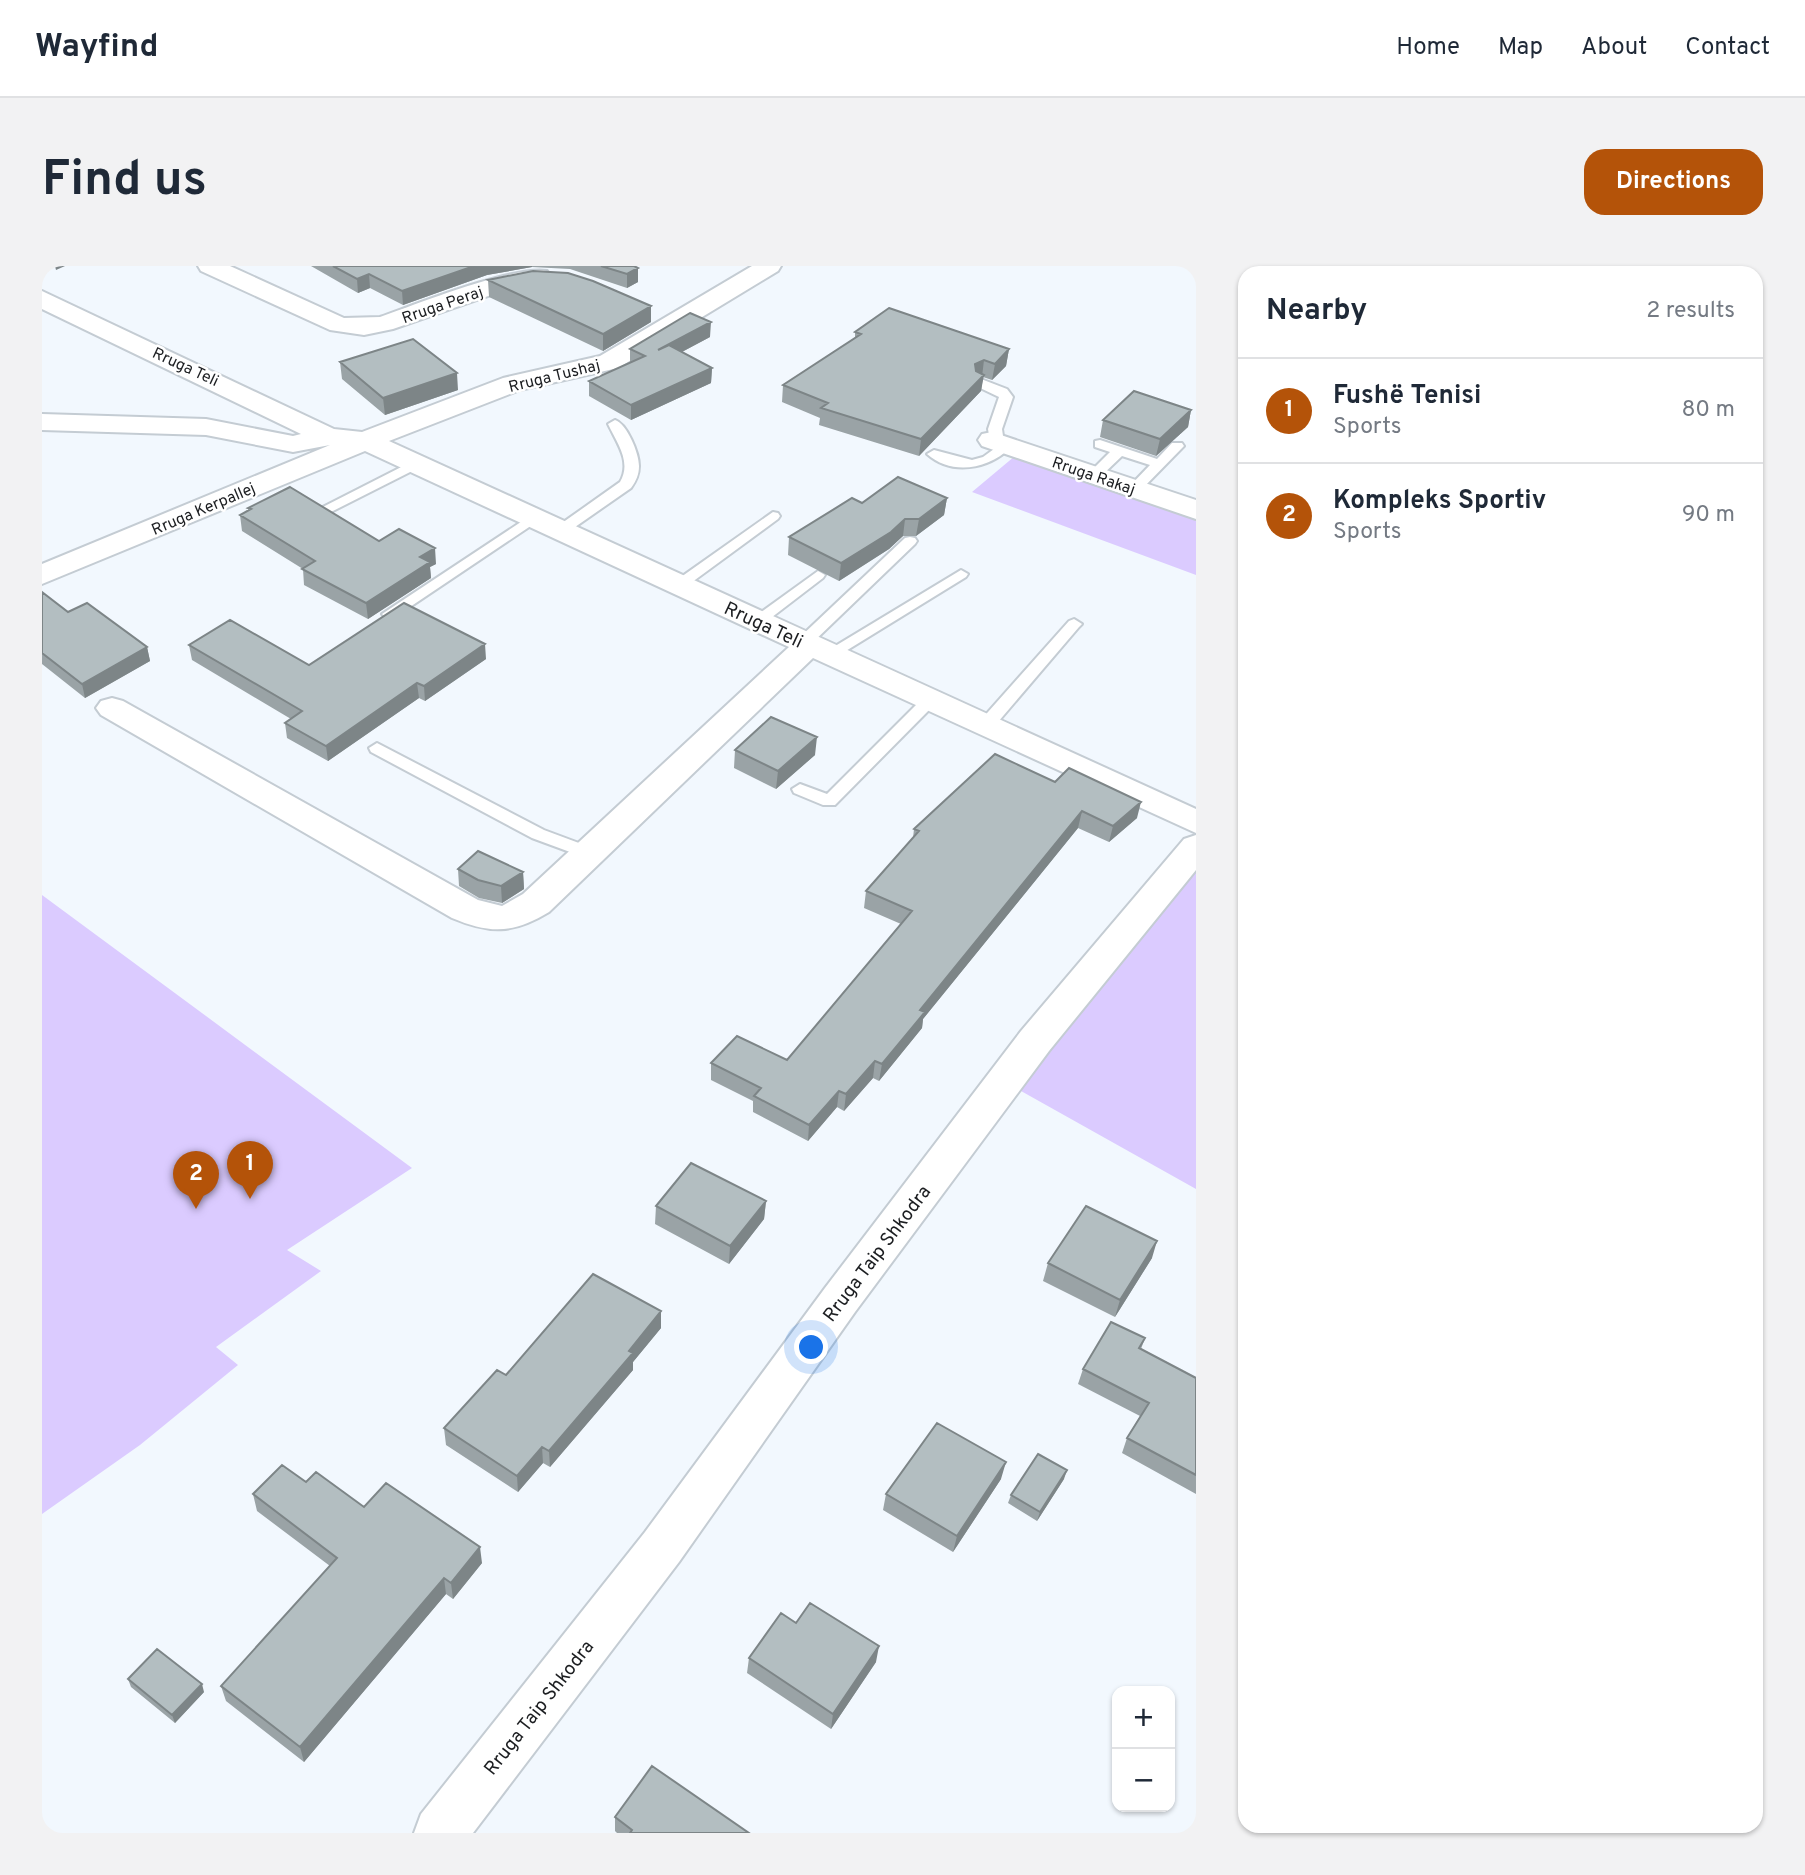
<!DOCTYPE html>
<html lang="en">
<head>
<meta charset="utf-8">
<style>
  :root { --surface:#fff; --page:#f2f2f3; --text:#1f2937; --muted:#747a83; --line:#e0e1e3; --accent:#b45309 }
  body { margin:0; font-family:Overpass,sans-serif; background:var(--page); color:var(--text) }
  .controls { position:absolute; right:21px; bottom:21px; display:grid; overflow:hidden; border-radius:14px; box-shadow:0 2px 5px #0004 }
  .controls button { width:63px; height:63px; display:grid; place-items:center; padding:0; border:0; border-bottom:2px solid var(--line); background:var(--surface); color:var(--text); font:35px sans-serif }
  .you { position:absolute; left:770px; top:1082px; width:24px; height:24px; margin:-18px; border:5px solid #fff; border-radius:50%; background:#1a73e8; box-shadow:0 0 0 10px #1a73e833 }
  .badge { display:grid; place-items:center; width:46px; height:46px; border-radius:50%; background:var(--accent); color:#fff; font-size:23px; font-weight:700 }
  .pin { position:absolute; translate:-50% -58px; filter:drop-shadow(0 2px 4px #0008) }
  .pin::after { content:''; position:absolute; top:37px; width:24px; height:21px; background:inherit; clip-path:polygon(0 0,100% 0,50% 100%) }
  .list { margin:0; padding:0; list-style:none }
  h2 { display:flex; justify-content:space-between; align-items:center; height:91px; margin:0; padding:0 28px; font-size:30px }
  h2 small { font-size:23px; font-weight:400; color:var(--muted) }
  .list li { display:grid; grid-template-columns:46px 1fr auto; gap:21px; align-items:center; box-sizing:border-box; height:105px; padding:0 28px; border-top:2px solid var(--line) }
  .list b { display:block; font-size:26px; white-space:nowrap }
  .list p { margin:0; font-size:23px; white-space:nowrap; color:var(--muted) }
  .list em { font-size:23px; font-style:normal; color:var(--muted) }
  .map { position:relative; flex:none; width:1154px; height:1567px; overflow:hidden; border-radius:21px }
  header { display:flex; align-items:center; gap:42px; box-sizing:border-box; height:98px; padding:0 35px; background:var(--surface); border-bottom:2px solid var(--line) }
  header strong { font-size:33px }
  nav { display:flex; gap:38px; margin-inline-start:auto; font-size:24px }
  .intro { display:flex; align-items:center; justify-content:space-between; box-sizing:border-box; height:168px; padding:0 42px }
  h1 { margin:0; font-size:49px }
  .button { padding:18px 32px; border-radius:21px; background:var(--accent); color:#fff; font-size:24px; font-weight:700 }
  main { display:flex; gap:42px; padding:0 42px }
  aside { flex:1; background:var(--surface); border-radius:21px; box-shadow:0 2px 5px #0004 }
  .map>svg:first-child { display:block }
  .green { fill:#dbcbff }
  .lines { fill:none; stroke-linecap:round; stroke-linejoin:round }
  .lane-casing { stroke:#c4ccd3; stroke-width:4 }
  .street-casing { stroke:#c4ccd3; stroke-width:4 }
  .lane { fill:#fff; fill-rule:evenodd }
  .street { fill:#fff; fill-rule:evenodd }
  .wall { fill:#9aa3a6 }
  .shaded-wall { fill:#7d8587 }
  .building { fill:#b3bec1; stroke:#7d8587; stroke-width:2 }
  .labels { text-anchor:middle; stroke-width:5; stroke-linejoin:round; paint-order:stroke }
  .far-street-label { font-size:16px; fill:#1c1e21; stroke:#fff }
  .street-label { font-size:19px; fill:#1c1e21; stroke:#fff }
</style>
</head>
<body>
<header>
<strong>Wayfind</strong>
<nav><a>Home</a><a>Map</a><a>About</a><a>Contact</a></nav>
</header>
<div class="intro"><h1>Find us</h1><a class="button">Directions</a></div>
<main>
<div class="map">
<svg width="1154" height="1567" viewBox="0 0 1154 1567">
  <rect width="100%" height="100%" fill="#f2f8fe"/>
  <!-- green -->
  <path class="green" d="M 973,190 L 1154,251 L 1154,309 L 930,226 Z
    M 1147,596 L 1154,599 L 1154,923 L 979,825 Z
    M 0,629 L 370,902 L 245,984 L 279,1005 L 174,1081 L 196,1099 L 98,1179 L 0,1248 Z"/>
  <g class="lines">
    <!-- lane casing -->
    <g class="lane-casing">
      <path id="lane" d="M 939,113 L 965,123 L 971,131 L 960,163 L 961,170 L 950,178 L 943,174 L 947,169 L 946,163 L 957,131 L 934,120 L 932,117 Z
        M 573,154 C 585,158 597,187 597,200 C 597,209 594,215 589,222 L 523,268 L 513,268 L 511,265 L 513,262 L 578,216 C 590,196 575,177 566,158 Z
        M 1058,174 L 1115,193 L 1130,177 L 1140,177 L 1142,180 L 1097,226 L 1092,227 L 1085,223 L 1108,199 L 1080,190 L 1057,212 L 1052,213 L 1045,209 L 1068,186 L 1053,181 L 1053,175 Z
        M 963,175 L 968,176 L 968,182 C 946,203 910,210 885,188 L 892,184 L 930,194 L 941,191 Z
        M 373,194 L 378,195 L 378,201 L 283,249 L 273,249 L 271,246 Z
        M 731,246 L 736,247 L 738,250 L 736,253 L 642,322 L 632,322 L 629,319 L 632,316 Z
        M 491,248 L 496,249 L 498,252 L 496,255 L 353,351 L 343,351 L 340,348 Z
        M 868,271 L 873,272 L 875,275 L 873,278 L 768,379 L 756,379 L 754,376 L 756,373 L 863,272 Z
        M 919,304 L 926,308 L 924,311 L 794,391 L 788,393 L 780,388 Z
        M 776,305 L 783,309 L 781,312 L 721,358 L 711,358 L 708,355 L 711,352 Z
        M 1032,353 L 1040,358 L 1037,361 L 950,463 L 938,463 L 936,459 L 938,455 L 1027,355 Z
        M 888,429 L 894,431 L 896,434 L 894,437 L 793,539 L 781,539 L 752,527 L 750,523 L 758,518 L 785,528 L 882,431 Z
        M 335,477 L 502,564 L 553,583 L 556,587 L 547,593 L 490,572 L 329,486 L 327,482 Z"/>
    </g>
    <!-- street casing -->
    <g class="street-casing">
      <path id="street" d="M 156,0 L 188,0 L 302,52 L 338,51 C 375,38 469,0 505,5 L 508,10 L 505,15 L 472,21 L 351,63 L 322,69 L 288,64 L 159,5 Z
        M 710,0 L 739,0 L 736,5 L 576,102 L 478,124 L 347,175 L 1154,543 L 1154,567 L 771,392 L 507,646 C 471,668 448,668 410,652 L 59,449 L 54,442 L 59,435 L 70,432 L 81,435 L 436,634 L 460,640 L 481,628 L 747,381 L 323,185 L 0,318 L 0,298 L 288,179 L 251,186 L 164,169 L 0,164 L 0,148 L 164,153 L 251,170 L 259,168 L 0,43 L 0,25 L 292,163 L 320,166 L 461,112 L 558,90 Z
        M 950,166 L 1154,234 L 1154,253 L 940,180 L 936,174 L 940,168 Z
        M 1154,569 L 1154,604 L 1007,785 L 813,1046 L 637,1296 L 431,1567 L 372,1567 L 379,1548 L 603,1266 L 783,1022 L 979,765 L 1142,573 Z"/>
    </g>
    <!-- lane -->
    <use href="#lane" class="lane"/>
    <!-- street -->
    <use href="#street" class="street"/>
  </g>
  <!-- wall -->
  <path class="wall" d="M 269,0 L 592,0 L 596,2 L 596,16 L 585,22 L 528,3 L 490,1 L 445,9 L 361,39 L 328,22 L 316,27 Z
    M 446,14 L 609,56 L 561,85 L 447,31 Z
    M 813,66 L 967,83 L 964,100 L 950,114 L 941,111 L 939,125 L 877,190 L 777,159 L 778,152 L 740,136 L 741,119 L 813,72 Z
    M 668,71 L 640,86 L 670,102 L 669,117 L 589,154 L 547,130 L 547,115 L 588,97 L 588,83 Z
    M 298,96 L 416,124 L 343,149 L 300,113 Z
    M 1149,144 L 1146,161 L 1114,190 L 1058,171 L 1061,154 Z
    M 905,232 L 902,249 L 874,270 L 861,270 L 847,283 L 797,315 L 746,289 L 747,271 L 820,237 Z
    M 206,242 L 337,275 L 394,298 L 388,301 L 389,312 L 326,353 L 262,319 L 261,303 L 200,265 L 198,249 L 206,245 Z
    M 0,326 L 26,346 L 105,381 L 108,395 L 43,432 L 0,398 Z
    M 147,379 L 267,399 L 444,393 L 383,435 L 377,432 L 286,495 L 245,472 L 243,457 L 249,453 L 150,394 Z
    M 693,484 L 773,489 L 734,523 L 692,502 Z
    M 1013,516 L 1095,552 L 1067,576 L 1036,562 L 881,753 L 880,762 L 837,815 L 831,812 L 802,845 L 795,841 L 766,875 L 711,846 L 711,835 L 669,814 L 669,797 L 745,794 L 859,658 L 822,642 L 824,625 L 871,572 L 872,563 Z
    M 416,603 L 481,606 L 482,623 L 460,637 L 437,632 L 417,620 Z
    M 724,935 L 722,953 L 687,998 L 613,958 L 614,940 Z
    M 1110,992 L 1073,1051 L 1001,1015 L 1006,997 Z
    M 619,1045 L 619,1062 L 591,1096 L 591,1104 L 508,1201 L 501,1197 L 476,1226 L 404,1179 L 402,1162 L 464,1109 Z
    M 1103,1072 L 1099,1083 L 1154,1112 L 1154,1228 L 1080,1187 L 1085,1172 L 1098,1150 L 1036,1118 L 1041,1103 Z
    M 959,1213 L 911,1286 L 841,1244 L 844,1228 Z
    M 1022,1213 L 995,1255 L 966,1237 L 969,1229 Z
    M 264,1216 L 322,1241 L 440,1297 L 411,1333 L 404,1328 L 262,1496 L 184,1435 L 179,1420 L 288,1300 L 215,1245 L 211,1228 Z
    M 754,1357 L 834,1396 L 789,1463 L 705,1407 L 707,1392 Z
    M 86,1413 L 162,1426 L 133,1457 L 89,1421 Z
    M 573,1551 L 707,1567 L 575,1567 L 573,1565 Z"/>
  <!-- shaded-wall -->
  <path class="shaded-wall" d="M 13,0 L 23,0 L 14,4 Z
    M 432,0 L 490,0 L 490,1 L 445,9 L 361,39 L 360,25 Z
    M 596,2 L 596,16 L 585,22 L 585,8 Z
    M 327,8 L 328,22 L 316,27 L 315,13 Z
    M 609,40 L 609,56 L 561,85 L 561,68 Z
    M 669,56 L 668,71 L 615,99 L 616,84 Z
    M 967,83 L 964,100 L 950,114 L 953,98 Z
    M 942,94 L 940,111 L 931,115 L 933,98 Z
    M 670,102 L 669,117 L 589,154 L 589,139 Z
    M 415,107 L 416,124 L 343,149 L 341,132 Z
    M 942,109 L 939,125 L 877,190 L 879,173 Z
    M 1149,144 L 1146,161 L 1114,190 L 1118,173 Z
    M 905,232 L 902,249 L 874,270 L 877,253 Z
    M 863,253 L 861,270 L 847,283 L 797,315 L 799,297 Z
    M 393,282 L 394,298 L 388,301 L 389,312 L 326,353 L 324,337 L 378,291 Z
    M 443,378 L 444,393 L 383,435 L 382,420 Z
    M 105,381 L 108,395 L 43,432 L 40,418 Z
    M 375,417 L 377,432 L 286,495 L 284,480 Z
    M 775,471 L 773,489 L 734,523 L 736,505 Z
    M 1099,536 L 1095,552 L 1067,576 L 1071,560 Z
    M 1040,545 L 1036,562 L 881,753 L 880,762 L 837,815 L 840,798 L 878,744 Z
    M 481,606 L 482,623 L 460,637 L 459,620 Z
    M 833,795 L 831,812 L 802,845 L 804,828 Z
    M 797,825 L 795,841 L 766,875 L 767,859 Z
    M 724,935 L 722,953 L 687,998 L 688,980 Z
    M 1115,975 L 1110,992 L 1073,1051 L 1078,1034 Z
    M 619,1045 L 619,1062 L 591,1096 L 591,1104 L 508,1201 L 507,1185 Z
    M 500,1181 L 501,1197 L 476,1226 L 475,1210 Z
    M 964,1196 L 959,1213 L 911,1286 L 915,1270 Z
    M 1025,1204 L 1022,1213 L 995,1255 L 998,1246 Z
    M 438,1281 L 440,1297 L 411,1333 L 409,1317 Z
    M 402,1312 L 404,1328 L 262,1496 L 258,1481 Z
    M 837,1380 L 834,1396 L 789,1463 L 791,1448 Z
    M 160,1418 L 162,1426 L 133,1457 L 130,1449 Z"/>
  <!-- building -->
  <path class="building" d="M 291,0 L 432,0 L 360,25 L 327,8 L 315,13 Z
    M 559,0 L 592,0 L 596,2 L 585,8 Z
    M 491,5 L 526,7 L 551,15 L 609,40 L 561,68 L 446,14 Z
    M 847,42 L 967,83 L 953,98 L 942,94 L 933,98 L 934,105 L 942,109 L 879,173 L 779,142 L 786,137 L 741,119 L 819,68 L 813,66 Z
    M 648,47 L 669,56 L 616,84 L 627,79 L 670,102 L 589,139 L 547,115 L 603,90 L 588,83 Z
    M 371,73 L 415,107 L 341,132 L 298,96 Z
    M 1092,125 L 1149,144 L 1118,173 L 1061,154 Z
    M 856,211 L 905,232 L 877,253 L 863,253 L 849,266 L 799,297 L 747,271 L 810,232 L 820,237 Z
    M 248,221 L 337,275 L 357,263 L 393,282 L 378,291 L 388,296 L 324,337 L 260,303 L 273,295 L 198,249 L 209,243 L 206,242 Z
    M 0,326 L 26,346 L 45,337 L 105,381 L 40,418 L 0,387 Z
    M 362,337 L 443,378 L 382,420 L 375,417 L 284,480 L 243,457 L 260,445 L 147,379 L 188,354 L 267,399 Z
    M 729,451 L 775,471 L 736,505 L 693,484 Z
    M 953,488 L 1013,516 L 1027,502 L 1099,536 L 1071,560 L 1040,545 L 878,744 L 883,746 L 840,798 L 833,795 L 804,828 L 797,825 L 767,859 L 712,830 L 719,822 L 669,797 L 695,770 L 745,794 L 870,645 L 824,625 L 877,565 L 872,563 Z
    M 436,585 L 481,606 L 459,620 L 436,614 L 416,603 Z
    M 649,897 L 724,935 L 688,980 L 614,940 Z
    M 1044,940 L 1115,975 L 1078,1034 L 1006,997 Z
    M 551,1008 L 619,1045 L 587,1085 L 591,1087 L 507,1185 L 500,1181 L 475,1210 L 402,1162 L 455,1104 L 464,1109 Z
    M 1069,1056 L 1103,1072 L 1097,1082 L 1154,1112 L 1154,1209 L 1085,1172 L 1107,1137 L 1041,1103 Z
    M 895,1157 L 964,1196 L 915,1270 L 844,1228 Z
    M 996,1188 L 1025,1204 L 998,1246 L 969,1229 Z
    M 240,1199 L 264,1216 L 274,1206 L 322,1241 L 344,1217 L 438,1281 L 409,1317 L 402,1312 L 258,1481 L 179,1420 L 295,1292 L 211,1228 Z
    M 768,1337 L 837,1380 L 791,1448 L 707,1392 L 739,1347 L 754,1357 Z
    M 115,1383 L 160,1418 L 130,1449 L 86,1413 Z
    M 610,1500 L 707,1567 L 588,1567 L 590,1564 L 573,1551 Z"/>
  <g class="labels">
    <!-- far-street labels -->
    <g class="far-street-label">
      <text transform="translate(400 38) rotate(-19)" y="6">Rruga Peraj</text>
      <text transform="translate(144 100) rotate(25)" y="6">Rruga Teli</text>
      <text transform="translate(512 109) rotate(-14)" y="6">Rruga Tushaj</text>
      <text transform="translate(1052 209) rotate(19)" y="6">Rruga Rakaj</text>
      <text transform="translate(161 242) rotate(-23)" y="6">Rruga Kerpallej</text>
    </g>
    <!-- street labels -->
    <g class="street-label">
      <text transform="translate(722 358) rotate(25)" y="7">Rruga Teli</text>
      <text transform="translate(834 987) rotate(-53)" y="7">Rruga Taip Shkodra</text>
      <text transform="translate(496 1441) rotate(-52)" y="7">Rruga Taip Shkodra</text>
    </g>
  </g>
</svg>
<div class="controls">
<button>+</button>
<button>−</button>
</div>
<div class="you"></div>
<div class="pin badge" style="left:208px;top:933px">1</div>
<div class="pin badge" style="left:154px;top:943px">2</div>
</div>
<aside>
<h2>Nearby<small>2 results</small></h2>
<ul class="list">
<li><span class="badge">1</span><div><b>Fushë Tenisi</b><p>Sports</p></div><em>80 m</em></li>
<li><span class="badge">2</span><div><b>Kompleks Sportiv</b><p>Sports</p></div><em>90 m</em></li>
</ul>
</aside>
</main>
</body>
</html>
